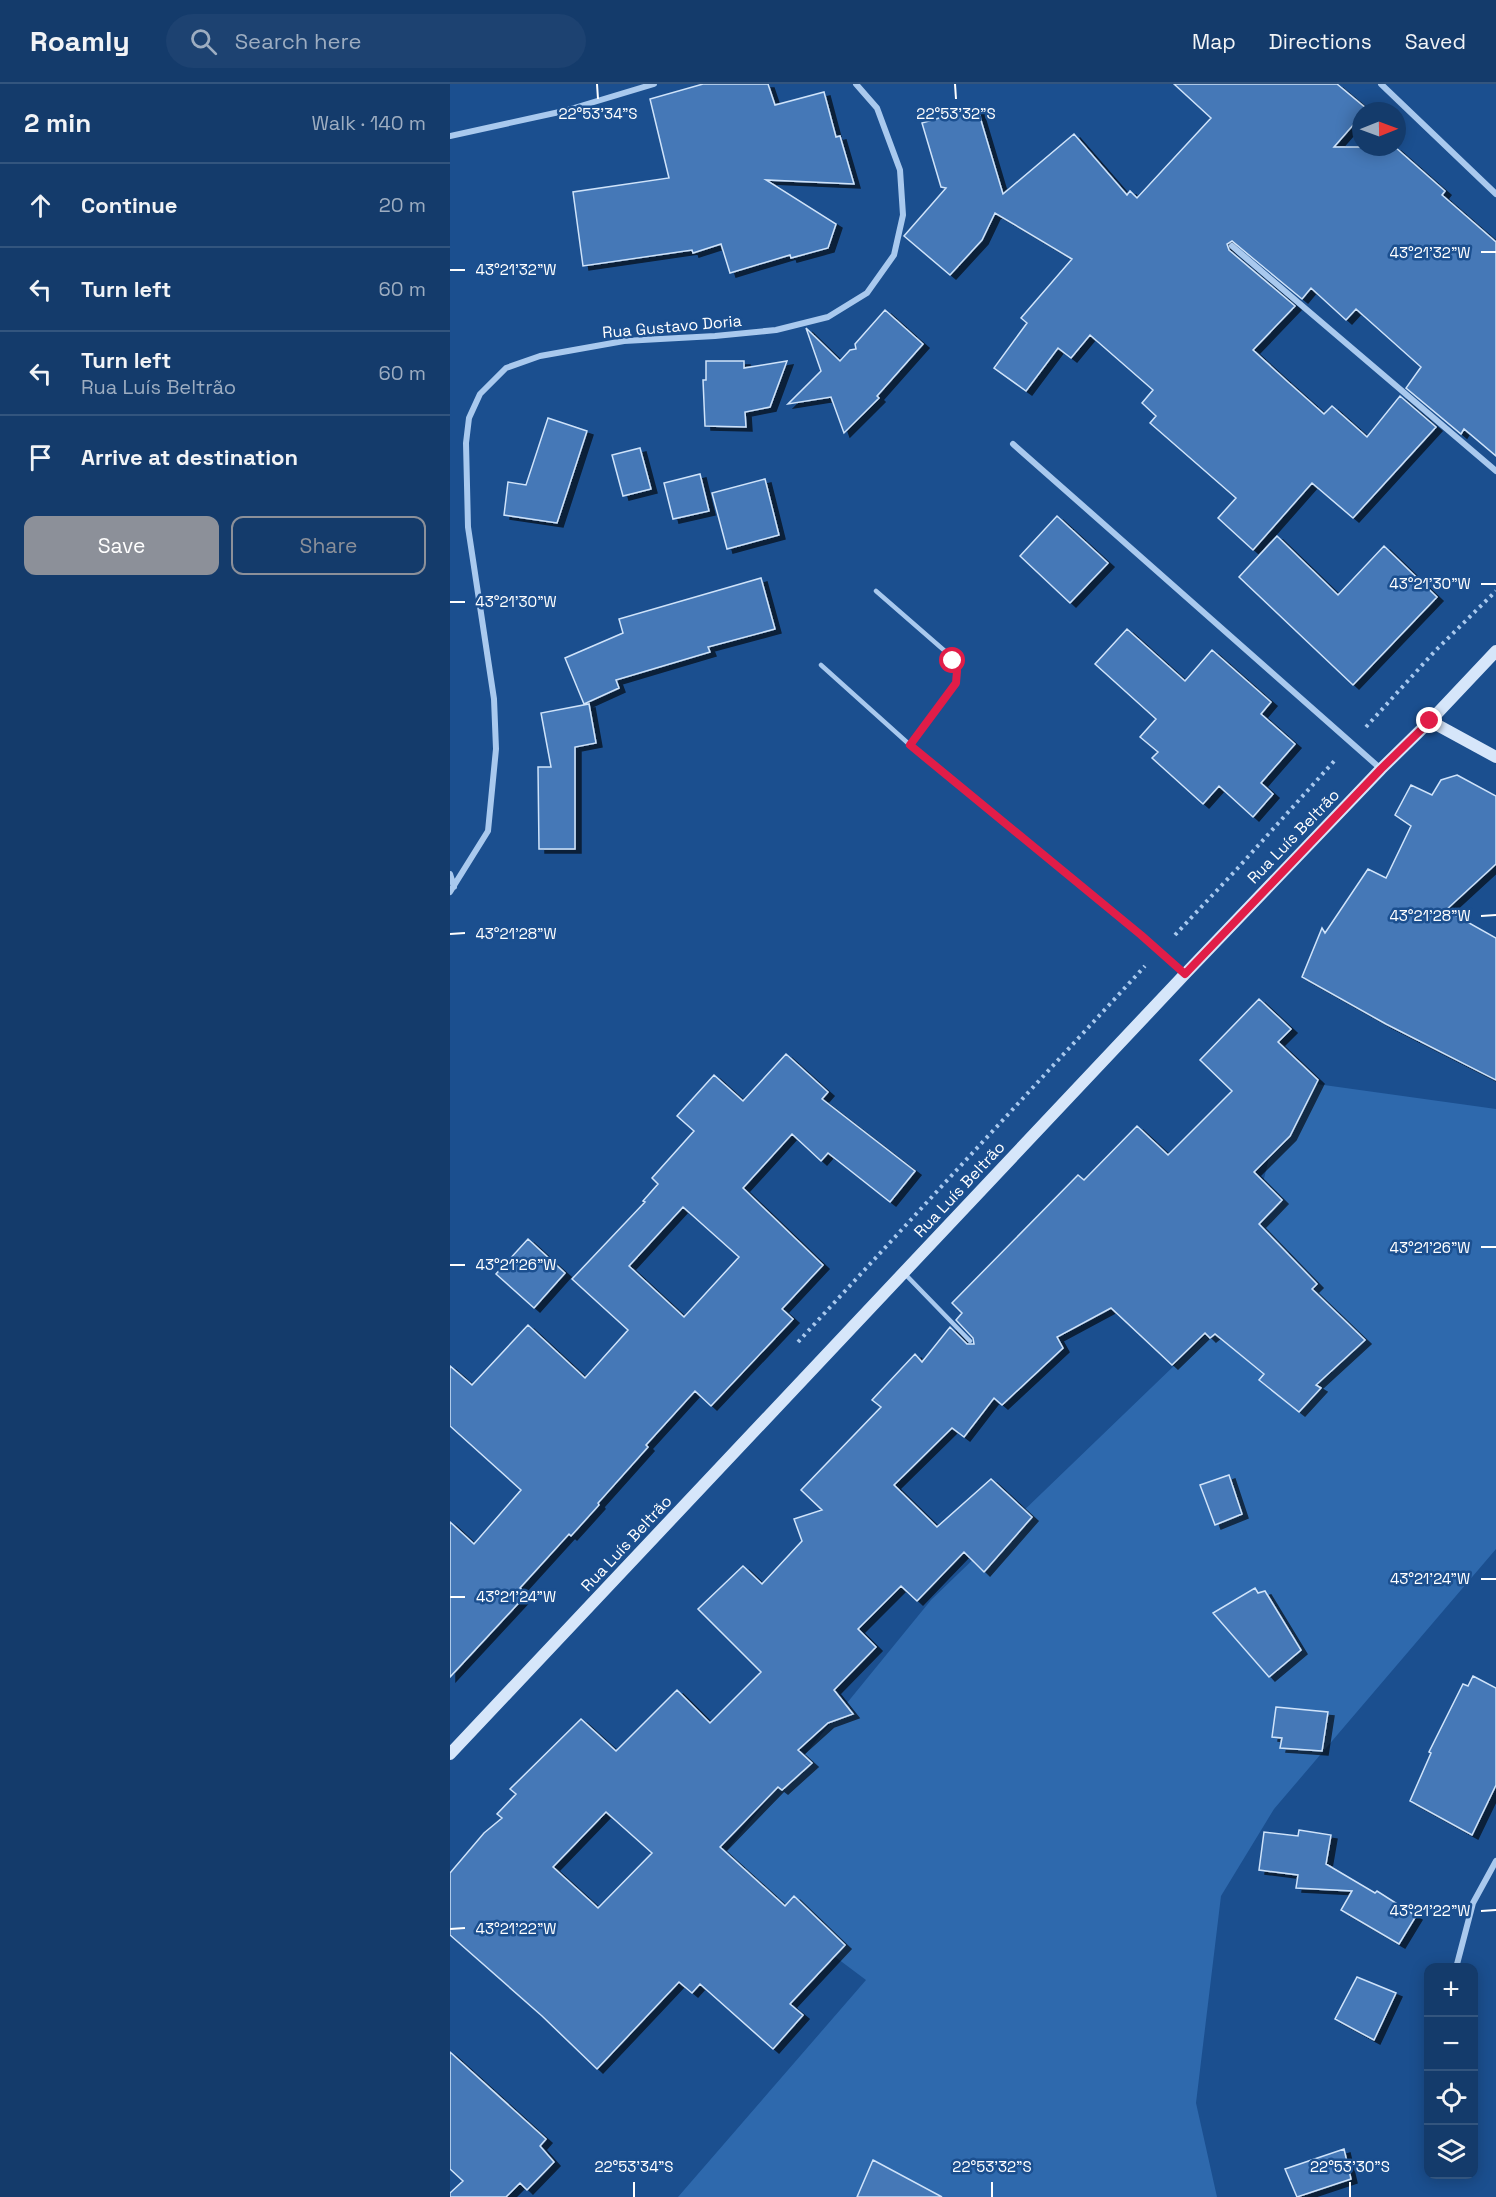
<!DOCTYPE html>
<html lang="en">
<head>
<meta charset="utf-8">
<style>
  :root { --surface:#143b6b; --page:#1d4271; --text:#f1f3f6; --muted:#9dadc1; --line:#33557e; --accent:#8c9099 }
  body { margin:0; font-family:"Space Grotesk",sans-serif; background:var(--page); color:var(--text) }
  .controls { position:absolute; right:18px; bottom:18px; display:grid; overflow:hidden; border-radius:12px; box-shadow:0 3px 15px #0003 }
  .controls button { width:54px; height:54px; display:grid; place-items:center; padding:0; border:0; border-bottom:2px solid var(--line); background:var(--surface); color:var(--text); font:30px sans-serif }
  .compass { position:absolute; left:902px; top:18px; width:54px; height:54px; border-radius:50%; background:var(--surface); box-shadow:0 3px 15px #0003; rotate:89deg }
  .stop { position:absolute; width:18px; height:18px; margin:-14px; border:4px solid #e11d48; border-radius:50%; background:#fff }
  .stop.end { background:#e11d48; border-color:#fff; box-shadow:0 2px 6px #0008 }
  .list { margin:0; padding:0; list-style:none }
  h2 { display:flex; justify-content:space-between; align-items:center; height:78px; margin:0; padding:0 24px; font-size:26px }
  h2 small { font-size:20px; font-weight:400; color:var(--muted) }
  .list li { display:grid; grid-template-columns:39px 1fr auto; gap:18px; align-items:center; box-sizing:border-box; height:84px; padding:0 24px; border-top:2px solid var(--line) }
  .list b { display:block; font-size:22px; white-space:nowrap }
  .list p { margin:0; font-size:20px; white-space:nowrap; color:var(--muted) }
  .list em { font-size:20px; font-style:normal; color:var(--muted) }
  .actions { display:flex; gap:12px; padding:18px 24px }
  .actions a { flex:1; padding:14px 0; border:2px solid var(--accent); border-radius:12px; text-align:center; font-size:21px; color:var(--accent) }
  .actions .main { background:var(--accent); color:#fff }
  .icon { flex:none; width:33px; height:33px; fill:none; stroke:currentColor; stroke-width:2; stroke-linecap:round; stroke-linejoin:round }
  .map { position:relative; flex:none; width:1046px; height:2113px; overflow:hidden }
  header { display:flex; align-items:center; gap:36px; box-sizing:border-box; height:84px; padding:0 30px; background:var(--surface); border-bottom:2px solid var(--line) }
  header strong { font-size:28px }
  nav { display:flex; gap:33px; margin-inline-start:auto; font-size:21px }
  .search { width:420px; height:54px; background:var(--page); display:flex; align-items:center; gap:15px; box-sizing:border-box; padding:0 21px; border-radius:33px; color:var(--muted); font-size:22px }
  main { display:flex }
  aside { flex:1; background:var(--surface) }
  .map>svg:first-child { display:block }
  .green { fill:#2e69ad }
  .building { fill:#4478b7; stroke:#cfe3fa; stroke-width:1.5; fill-rule:evenodd; filter:url(#shadow) }
  .lines { fill:none; stroke-linecap:round; stroke-linejoin:round }
  .path { stroke:#a9c9ee; stroke-width:4; stroke-dasharray:3 4.5; stroke-linecap:butt }
  .service { stroke:#a9c9ee; stroke-width:4.5 }
  .minor { stroke:#a9c9ee; stroke-width:6 }
  .secondary { stroke:#d6e6fa; stroke-width:12 }
  .route { stroke:#e11d48; stroke-width:8 }
  .ticks { fill:none; stroke:#fff; stroke-width:2 }
  .labels { text-anchor:middle; stroke-width:5; stroke-linejoin:round; paint-order:stroke }
  .street-label { font-size:16px; fill:#fff; stroke:#1b4f8f }
  .ticks-label { font-size:15px; text-anchor:middle; fill:#fff; stroke:#1b4f8f; stroke-width:5; stroke-linejoin:round; paint-order:stroke }
</style>
</head>
<body>
<header>
<strong>Roamly</strong>
<div class="search"><svg class="icon" aria-label="search" viewBox="0 0 24 24"><circle cx="10" cy="10" r="6"/><path d="M15 15l6 6"/></svg>Search here</div>
<nav><a>Map</a><a>Directions</a><a>Saved</a></nav>
</header>
<main>
<aside>
<h2>2 min<small>Walk · 140 m</small></h2>
<ul class="list">
<li><svg class="icon" aria-label="ahead" viewBox="0 0 24 24"><path d="M12 20V5M6 11l6-6 6 6"/></svg><div><b>Continue</b></div><em>20 m</em></li>
<li><svg class="icon" aria-label="left" viewBox="0 0 24 24"><path d="M17 20v-9H6M10 6l-5 5 5 5"/></svg><div><b>Turn left</b></div><em>60 m</em></li>
<li><svg class="icon" aria-label="left" viewBox="0 0 24 24"><path d="M17 20v-9H6M10 6l-5 5 5 5"/></svg><div><b>Turn left</b><p>Rua Luís Beltrão</p></div><em>60 m</em></li>
<li><svg class="icon" aria-label="arrive" viewBox="0 0 24 24"><path d="M6 21V4h12l-3 4 3 4H6"/></svg><div><b>Arrive at destination</b></div></li>
</ul>
<div class="actions"><a class="main">Save</a><a>Share</a></div>
</aside>
<div class="map">
<svg width="1046" height="2113" viewBox="0 0 1046 2113">
  <defs>
    <filter id="shadow"><feDropShadow dx="6" dy="4" stdDeviation="0" flood-color="#0009"/></filter>
  </defs>
  <rect width="100%" height="100%" fill="#1b4f8f"/>
  <!-- green -->
  <path class="green" d="M 838,996 L 1046,1025 L 1046,1465 L 824,1725 L 771,1812 L 746,2019 L 767,2113 L 228,2113 L 416,1896 L 264,1782 L 481,1516 L 782,1226 Z"/>
  <!-- building -->
  <path class="building" d="M 253,0 L 318,0 L 325,21 L 374,8 L 386,53 L 390,52 L 404,100 L 316,96 L 386,140 L 378,164 L 341,174 L 340,171 L 280,189 L 271,160 L 243,169 L 242,166 L 133,182 L 123,108 L 219,94 L 200,15 Z
    M 724,0 L 887,0 L 917,25 L 911,27 L 911,32 L 884,63 L 945,63 L 995,107 L 992,111 L 1046,158 L 1046,372 L 1014,345 L 1011,350 L 956,304 L 971,283 L 906,225 L 896,236 L 861,204 L 852,215 L 782,157 L 777,160 L 779,166 L 845,222 L 803,266 L 838,298 L 874,330 L 882,322 L 917,353 L 950,312 L 986,343 L 903,434 L 862,399 L 803,466 L 768,434 L 786,414 L 700,339 L 706,332 L 692,319 L 703,306 L 640,251 L 621,274 L 608,264 L 576,307 L 544,284 L 577,239 L 571,234 L 622,175 L 545,129 L 532,156 L 500,191 L 454,152 L 496,104 L 491,103 L 472,39 L 527,23 L 553,110 L 624,50 L 677,111 L 680,107 L 687,114 L 761,34 Z
    M 435,226 L 473,260 L 427,312 L 429,314 L 394,349 L 381,313 L 338,320 L 371,287 L 356,244 L 390,277 L 400,266 L 406,265 L 405,260 Z
    M 256,277 L 294,277 L 294,284 L 337,277 L 320,323 L 295,328 L 296,343 L 255,342 L 253,296 L 256,296 Z
    M 98,334 L 137,347 L 107,439 L 54,431 L 58,398 L 76,401 Z
    M 190,364 L 201,405 L 173,412 L 162,371 Z
    M 250,390 L 259,427 L 223,435 L 214,399 Z
    M 315,395 L 329,451 L 277,465 L 262,409 Z
    M 607,432 L 658,479 L 620,519 L 570,472 Z
    M 827,452 L 888,511 L 934,462 L 987,513 L 903,601 L 789,493 Z
    M 311,494 L 325,545 L 258,563 L 260,568 L 166,596 L 169,604 L 134,620 L 115,574 L 173,549 L 169,535 Z
    M 677,545 L 735,597 L 762,566 L 821,618 L 811,630 L 845,660 L 811,699 L 823,710 L 803,733 L 769,702 L 753,720 L 702,674 L 708,668 L 690,653 L 706,635 L 645,580 Z
    M 139,620 L 146,659 L 125,663 L 125,765 L 89,765 L 88,683 L 101,683 L 91,629 Z
    M 1007,691 L 1046,712 L 1046,780 L 996,826 L 1046,854 L 1046,996 L 936,940 L 852,893 L 872,844 L 875,849 L 918,785 L 936,794 L 961,742 L 945,731 L 961,701 L 982,711 L 991,696 Z
    M 809,915 L 841,945 L 828,958 L 868,996 L 840,1052 L 804,1088 L 832,1116 L 809,1140 L 867,1200 L 862,1205 L 915,1256 L 866,1301 L 871,1304 L 849,1328 L 809,1296 L 814,1290 L 765,1250 L 760,1254 L 755,1249 L 722,1281 L 661,1224 L 607,1253 L 613,1264 L 552,1321 L 544,1314 L 514,1353 L 502,1344 L 444,1401 L 487,1443 L 541,1395 L 582,1433 L 534,1488 L 514,1468 L 467,1517 L 451,1502 L 408,1545 L 426,1563 L 384,1606 L 403,1630 L 378,1639 L 348,1666 L 362,1679 L 332,1706 L 328,1703 L 270,1763 L 335,1822 L 344,1812 L 395,1861 L 340,1920 L 353,1931 L 323,1965 L 250,1900 L 242,1909 L 229,1898 L 147,1985 L 92,1932 L 0,1851 L 0,1789 L 34,1749 L 52,1734 L 47,1730 L 66,1710 L 60,1705 L 131,1635 L 166,1667 L 227,1606 L 260,1639 L 311,1588 L 248,1525 L 293,1482 L 312,1500 L 352,1457 L 344,1435 L 372,1426 L 351,1406 L 431,1323 L 422,1316 L 465,1270 L 472,1278 L 500,1243 L 517,1260 L 524,1260 L 523,1254 L 506,1236 L 512,1229 L 502,1219 L 628,1091 L 634,1096 L 687,1042 L 718,1071 L 782,1007 L 750,976 ZM 156,1728 L 202,1769 L 148,1824 L 103,1783 Z
    M 336,970 L 378,1008 L 372,1015 L 465,1087 L 440,1118 L 378,1069 L 371,1077 L 342,1050 L 293,1104 L 373,1181 L 332,1225 L 343,1235 L 261,1322 L 245,1307 L 196,1361 L 198,1363 L 148,1419 L 149,1421 L 121,1452 L 119,1450 L 70,1504 L 77,1510 L 0,1593 L 0,1438 L 24,1460 L 71,1406 L 0,1342 L 0,1282 L 22,1301 L 78,1241 L 135,1294 L 178,1246 L 122,1195 L 195,1118 L 193,1117 L 208,1100 L 202,1094 L 244,1047 L 227,1032 L 264,991 L 293,1017 ZM 233,1123 L 289,1173 L 234,1233 L 179,1182 Z
    M 78,1155 L 115,1189 L 84,1224 L 46,1190 Z
    M 779,1391 L 792,1430 L 765,1441 L 750,1401 Z
    M 805,1504 L 808,1509 L 815,1507 L 851,1566 L 819,1593 L 763,1529 Z
    M 1023,1592 L 1046,1604 L 1046,1701 L 1022,1751 L 960,1717 L 981,1669 L 979,1668 L 1013,1600 L 1018,1602 Z
    M 826,1623 L 878,1628 L 872,1667 L 830,1664 L 832,1654 L 822,1653 Z
    M 849,1746 L 881,1751 L 876,1780 L 925,1809 L 927,1807 L 966,1832 L 949,1860 L 891,1826 L 902,1807 L 846,1804 L 848,1791 L 809,1786 L 814,1748 L 848,1752 Z
    M 907,1893 L 946,1909 L 924,1956 L 885,1935 Z
    M 0,1968 L 96,2055 L 90,2062 L 104,2078 L 77,2106 L 70,2099 L 56,2113 L 0,2113 L 0,2109 L 13,2097 L 0,2085 Z
    M 894,2065 L 901,2095 L 847,2113 L 835,2085 Z
    M 423,2076 L 492,2113 L 407,2113 Z"/>
  <g class="lines">
    <!-- path -->
    <path class="path" d="M 916,643 L 985,567 L 1046,507
      M 725,851 L 787,785 L 886,675
      M 348,1258 L 695,882"/>
    <!-- service -->
    <path class="service" d="M 426,507 L 496,568 C 505,578 507,585 506,599 L 460,661 L 691,851 L 735,890
      M 371,581 L 460,661
      M 455,1190 L 520,1257"/>
    <!-- minor -->
    <path class="minor" d="M 931,0 L 1046,110
      M 0,52 L 114,27 L 204,0
      M 782,162 L 1046,387
      M 563,360 L 931,685
      M 0,790 L 4,803
      M 0,808 L 38,747 L 46,665 L 44,615 L 18,443 L 16,359 L 19,334 L 30,310 L 56,284 L 90,272 L 174,257 L 265,252 L 326,246 L 378,233 L 417,209 L 444,171 L 453,131 L 450,86 L 427,24 L 406,0
      M 1006,1884 L 1023,1819 L 1046,1777"/>
    <!-- secondary -->
    <path class="secondary" d="M 980,637 L 1046,673
      M 0,1670 L 735,890 L 931,685 L 980,637 L 1046,567"/>
  </g>
  <g class="lines">
    <!-- route -->
    <path class="route" d="M 503,577 L 507,587 L 506,599 L 460,661 L 691,851 L 735,890 L 931,685 L 980,637"/>
  </g>
  <!-- ticks -->
  <path class="ticks" d="M 147,0 L 148,15M 505,0 L 506,15M 1031,168 L 1046,168M 0,186 L 15,186M 1031,500 L 1046,500M 0,518 L 15,518M 1031,832 L 1046,831M 0,850 L 15,849M 1031,1163 L 1046,1163M 0,1181 L 15,1181M 1031,1495 L 1046,1495M 0,1513 L 15,1513M 1031,1827 L 1046,1826M 0,1845 L 15,1844M 184,2098 L 184,2113M 542,2098 L 542,2113M 900,2098 L 900,2113"/>
  <g class="labels">
    <!-- street labels -->
    <g class="street-label">
      <text transform="translate(222 242) rotate(-5)" y="6">Rua Gustavo Doria</text>
      <text transform="translate(843 752) rotate(-46)" y="6">Rua Luís Beltrão</text>
      <text transform="translate(509 1105) rotate(-47)" y="6">Rua Luís Beltrão</text>
      <text transform="translate(176 1459) rotate(-47)" y="6">Rua Luís Beltrão</text>
    </g>
  </g>
  <g class="ticks-label">
    <text x="148" y="35">22°53'34"S</text>
    <text x="506" y="35">22°53'32"S</text>
    <text x="980" y="174">43°21'32"W</text>
    <text x="66" y="191">43°21'32"W</text>
    <text x="980" y="505">43°21'30"W</text>
    <text x="66" y="523">43°21'30"W</text>
    <text x="980" y="837">43°21'28"W</text>
    <text x="66" y="855">43°21'28"W</text>
    <text x="980" y="1169">43°21'26"W</text>
    <text x="66" y="1186">43°21'26"W</text>
    <text x="980" y="1500">43°21'24"W</text>
    <text x="66" y="1518">43°21'24"W</text>
    <text x="980" y="1832">43°21'22"W</text>
    <text x="66" y="1850">43°21'22"W</text>
    <text x="184" y="2088">22°53'34"S</text>
    <text x="542" y="2088">22°53'32"S</text>
    <text x="900" y="2088">22°53'30"S</text>
  </g>
</svg>
<div class="controls">
<button>+</button>
<button>−</button>
<button><svg class="icon" aria-label="locate" viewBox="0 0 24 24"><circle cx="12" cy="12" r="6"/><path d="M12 2v4M12 18v4M2 12h4M18 12h4"/></svg></button>
<button><svg class="icon" aria-label="layers" viewBox="0 0 24 24"><path d="M12 4l9 5-9 5-9-5zM3 14l9 5 9-5"/></svg></button>
</div>
<svg class="compass" viewBox="-18 -18 36 36"><path d="M0-13l5 13h-10z" fill="#e53935"/><path d="M0 13l5-13h-10z" fill="#9dadc1"/></svg>
<div class="stop" style="left:503px;top:577px"></div>
<div class="stop end" style="left:980px;top:637px"></div>
</div>
</main>
</body>
</html>
